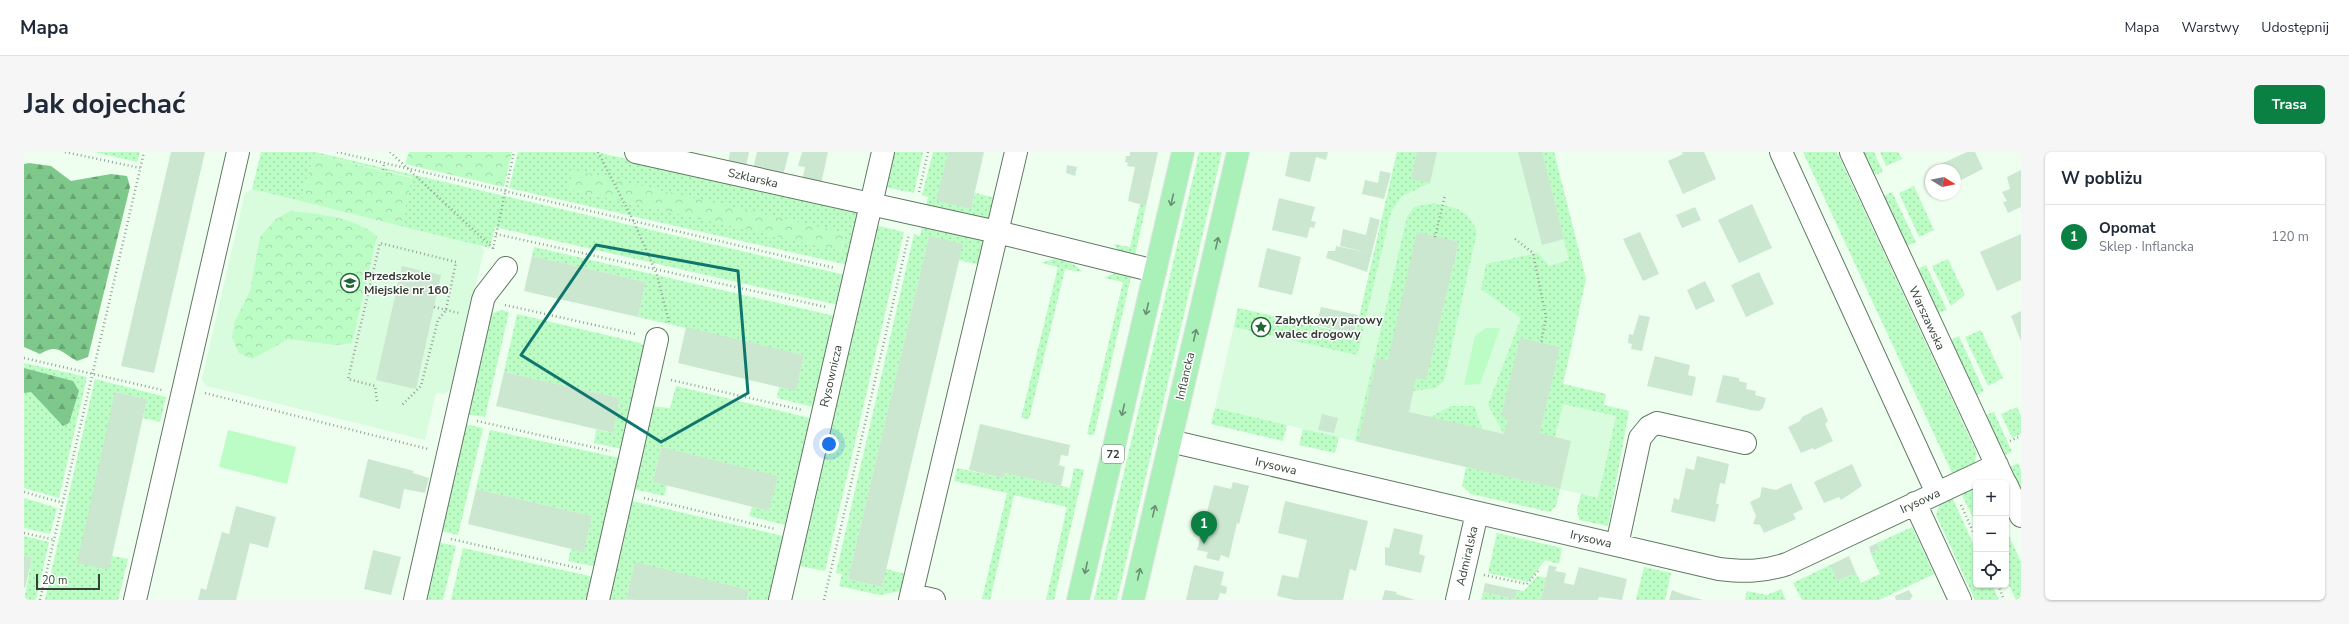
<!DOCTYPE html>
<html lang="pl">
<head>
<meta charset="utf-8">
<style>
  :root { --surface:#fff; --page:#f6f6f7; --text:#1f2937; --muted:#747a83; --line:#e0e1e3; --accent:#0b8043 }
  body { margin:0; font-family:"Nunito Sans",sans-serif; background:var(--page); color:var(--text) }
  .controls { position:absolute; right:12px; bottom:12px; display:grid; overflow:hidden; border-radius:6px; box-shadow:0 1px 3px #0004 }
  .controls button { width:36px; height:36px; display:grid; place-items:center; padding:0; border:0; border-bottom:1px solid var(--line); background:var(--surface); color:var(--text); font:20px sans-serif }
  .compass { position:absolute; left:1901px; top:12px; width:36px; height:36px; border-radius:50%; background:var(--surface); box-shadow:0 1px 3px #0004; rotate:100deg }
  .scale { position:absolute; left:12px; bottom:10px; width:64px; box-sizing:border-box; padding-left:4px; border:2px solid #354037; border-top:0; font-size:11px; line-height:14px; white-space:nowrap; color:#354037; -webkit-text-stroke:3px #fff; paint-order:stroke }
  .you { position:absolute; left:805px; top:292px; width:14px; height:14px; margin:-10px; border:3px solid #fff; border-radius:50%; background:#1a73e8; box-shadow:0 0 0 6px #1a73e833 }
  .badge { display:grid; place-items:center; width:26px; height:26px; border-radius:50%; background:var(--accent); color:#fff; font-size:13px; font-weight:700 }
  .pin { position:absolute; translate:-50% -33px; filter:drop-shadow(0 1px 2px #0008) }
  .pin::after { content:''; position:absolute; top:21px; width:14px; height:12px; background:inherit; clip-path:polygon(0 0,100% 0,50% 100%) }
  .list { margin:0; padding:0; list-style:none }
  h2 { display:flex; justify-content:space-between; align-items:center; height:52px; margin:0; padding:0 16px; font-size:17px }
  h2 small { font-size:13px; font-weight:400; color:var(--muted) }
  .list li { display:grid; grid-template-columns:26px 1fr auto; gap:12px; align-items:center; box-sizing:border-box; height:64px; padding:0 16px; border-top:1px solid var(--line) }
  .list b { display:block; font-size:15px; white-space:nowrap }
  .list p { margin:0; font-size:13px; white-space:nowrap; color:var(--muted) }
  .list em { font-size:13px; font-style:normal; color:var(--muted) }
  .icon { flex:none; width:22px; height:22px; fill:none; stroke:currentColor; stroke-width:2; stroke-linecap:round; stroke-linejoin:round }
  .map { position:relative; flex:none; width:1997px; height:448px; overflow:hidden; border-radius:6px }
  header { display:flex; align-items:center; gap:24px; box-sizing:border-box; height:56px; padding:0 20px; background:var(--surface); border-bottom:1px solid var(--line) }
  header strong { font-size:19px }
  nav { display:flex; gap:22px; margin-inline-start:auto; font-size:14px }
  .intro { display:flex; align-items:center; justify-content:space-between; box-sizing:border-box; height:96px; padding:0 24px }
  h1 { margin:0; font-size:28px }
  .button { padding:10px 18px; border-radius:6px; background:var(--accent); color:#fff; font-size:14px; font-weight:700 }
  main { display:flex; gap:24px; padding:0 24px }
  aside { flex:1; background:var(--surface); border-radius:6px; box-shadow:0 1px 3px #0004 }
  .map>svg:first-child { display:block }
  .built { fill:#d9fbde }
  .grass { fill:url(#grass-dots); fill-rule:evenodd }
  .forest { fill:url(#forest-firs) }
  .park { fill:url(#park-crowns) }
  .garden { fill:#bcfcc5 }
  .building { fill:#cbe7cf }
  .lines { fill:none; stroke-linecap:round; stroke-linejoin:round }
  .minor-casing { stroke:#617964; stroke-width:24 }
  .major-casing { stroke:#e3e4e3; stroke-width:24 }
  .path { stroke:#92a094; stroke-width:2.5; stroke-dasharray:1 3; stroke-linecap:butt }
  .minor { stroke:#fff; stroke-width:22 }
  .major { stroke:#a9f0b9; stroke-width:22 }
  .oneway { stroke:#698f72 }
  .marked { fill:none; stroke:#0f766e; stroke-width:3; stroke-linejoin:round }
  .labels { text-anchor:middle; stroke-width:3; stroke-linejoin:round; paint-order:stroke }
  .shield { fill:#fff; stroke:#727973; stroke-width:1 }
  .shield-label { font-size:11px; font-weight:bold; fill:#354037 }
  .street-label { font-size:12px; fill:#354037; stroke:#fff }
  .poi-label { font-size:12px; font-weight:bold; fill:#354037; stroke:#fff; text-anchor:start }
</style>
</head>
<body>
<header>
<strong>Mapa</strong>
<nav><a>Mapa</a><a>Warstwy</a><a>Udostępnij</a></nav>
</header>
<div class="intro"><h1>Jak dojechać</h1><a class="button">Trasa</a></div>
<main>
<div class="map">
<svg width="1997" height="448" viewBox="0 0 1997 448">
  <defs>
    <pattern id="grass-dots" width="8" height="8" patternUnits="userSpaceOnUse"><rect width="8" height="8" fill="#bcfcc5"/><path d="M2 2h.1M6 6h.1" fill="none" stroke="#a2d9aa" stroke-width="1.8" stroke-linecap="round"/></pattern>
    <pattern id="forest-firs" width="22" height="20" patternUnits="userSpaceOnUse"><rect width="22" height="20" fill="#7ec88b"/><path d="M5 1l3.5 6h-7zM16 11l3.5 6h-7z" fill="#68a472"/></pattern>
    <pattern id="park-crowns" width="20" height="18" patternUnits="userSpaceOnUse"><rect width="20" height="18" fill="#bcfcc5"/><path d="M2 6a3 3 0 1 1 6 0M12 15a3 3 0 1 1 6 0" fill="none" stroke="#a2d9aa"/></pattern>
  </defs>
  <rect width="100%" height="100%" fill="#eefff0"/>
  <!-- built -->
  <path class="built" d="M 1373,0 L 1530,0 L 1562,127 L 1539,232 L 1582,242 L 1580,253 L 1605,259 L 1587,349 L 1191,256 L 1214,156 L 1331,183 Z
    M 228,37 L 455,92 L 460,99 L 426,238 L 420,242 L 412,241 L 401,288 L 182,234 L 178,227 L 221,41 Z"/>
  <!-- grass -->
  <path class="grass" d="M 70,0 L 116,0 L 113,10 Z
    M 237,0 L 291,0 L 821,123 L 814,153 L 471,75 L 466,96 L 377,74 L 388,25 L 290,2 L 277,49 L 228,37 Z
    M 494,0 L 572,0 L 836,61 L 824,113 L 485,36 ZM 549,19 L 821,81 L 818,99 L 545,37 Z
    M 868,0 L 899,0 L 890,41 L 860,35 Z
    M 909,0 L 924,0 L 913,49 L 947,57 L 951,41 L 972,46 L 967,69 L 901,56 L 904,45 L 898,43 Z
    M 1175,0 L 1198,0 L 1093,448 L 1070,448 Z
    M 1373,0 L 1393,0 L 1387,27 L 1406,31 L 1378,44 L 1367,60 L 1333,203 L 1210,175 L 1214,156 L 1331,183 Z
    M 1518,0 L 1530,0 L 1562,127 L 1539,232 L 1582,242 L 1580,253 L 1605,259 L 1584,374 L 1555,368 L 1553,358 L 1557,342 L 1574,346 L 1592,264 L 1539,252 L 1531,285 L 1516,281 L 1536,195 L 1496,186 L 1478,265 L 1484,266 L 1480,282 L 1464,253 L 1497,166 L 1457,137 L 1462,112 L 1514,101 L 1525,114 L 1545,108 Z
    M 1779,0 L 1813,0 L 1952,299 C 1955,314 1940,317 1929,323 Z
    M 1840,0 L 1850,0 L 1859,20 L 1851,23 Z
    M 1856,0 L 1874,0 L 1878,7 L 1862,14 Z
    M 1890,34 L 1910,78 L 1895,85 L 1875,41 Z
    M 1868,40 L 1892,90 L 1883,94 L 1860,44 Z
    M 1410,51 C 1432,56 1444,57 1453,80 L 1420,229 L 1412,236 L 1389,239 L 1392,226 L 1402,228 L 1435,91 L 1364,208 L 1353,206 L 1334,290 L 1331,289 L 1383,65 L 1390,55 Z
    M 1116,52 L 1122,54 L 1111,103 C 1102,101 1093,101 1090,92 L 1106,95 Z
    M 899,71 L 962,86 L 956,113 L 935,108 L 905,84 L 824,427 L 858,435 L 862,417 L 885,423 L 882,438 L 856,443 L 815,434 L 818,422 L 812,421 L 890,82 L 896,84 Z
    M 851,73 L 880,80 L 801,419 L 771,413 Z
    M 510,95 L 811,164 L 789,255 L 753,246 L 755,235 L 772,238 L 780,203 L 614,165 L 622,130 L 508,104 Z
    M 1030,107 C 1041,109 1051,110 1058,120 L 1041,117 L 1005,267 L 997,266 L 1034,115 L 1017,111 Z
    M 1924,107 L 1941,143 L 1927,154 L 1908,114 Z
    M 1902,113 L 1923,158 L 1915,161 L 1894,117 Z
    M 1091,121 L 1107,125 L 1070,283 L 1063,282 L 1099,130 L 1080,126 Z
    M 477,158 L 485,160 L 461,265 L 442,262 L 465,167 L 469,161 Z
    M 493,162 L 616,191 L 621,194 L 598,297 L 570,291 L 572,278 L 589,281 L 596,246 L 480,220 Z
    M 1957,178 L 1979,226 L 1964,234 L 1941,185 Z
    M 1935,184 L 1960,239 L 1952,243 L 1927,188 Z
    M 0,211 L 63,225 L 35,346 L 0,336 Z
    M 71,227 L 142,245 L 136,270 L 119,266 L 123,247 L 91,240 L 85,417 L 88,404 L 104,407 L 94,448 L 21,448 Z
    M 652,234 L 786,266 L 761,373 L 725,364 L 728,355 L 745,359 L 753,324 L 637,295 L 629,330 L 643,333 L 640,344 L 610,337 L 626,254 L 646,256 Z
    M 1427,254 L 1450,254 L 1459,278 L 1406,265 Z
    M 1993,255 L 1997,264 L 1997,282 L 1988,286 L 1977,262 Z
    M 1191,256 L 1263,273 L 1259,289 L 1187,272 Z
    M 1970,260 L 1988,300 L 1980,303 L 1962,263 Z
    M 440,272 L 459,276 L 434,383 L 416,379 Z
    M 1279,277 L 1315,285 L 1311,301 L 1275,293 Z
    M 466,278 L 596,306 L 573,415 L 544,409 L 547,397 L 560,399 L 568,364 L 452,337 Z
    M 1994,311 L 1997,318 L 1997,339 L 1986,315 Z
    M 1442,315 L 1536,337 L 1532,354 L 1526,360 L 1447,342 L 1438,334 Z
    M 933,316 L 979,326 L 981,321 L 1046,336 L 1050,316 L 1060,318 L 1030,448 L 1022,448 L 1043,355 L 990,343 L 966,448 L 958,447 L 983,341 L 930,329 Z
    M 1952,335 L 1952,365 L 1949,366 L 1937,341 Z
    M 1928,345 L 1952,398 L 1952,433 L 1968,433 L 1975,448 L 1951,448 L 1912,363 L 1916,351 Z
    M 0,346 L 33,356 L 26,382 L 0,376 Z
    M 608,349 L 759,384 L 744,448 L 723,448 L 725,438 L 611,411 L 602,445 L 612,448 L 584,448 Z
    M 1888,375 L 1910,422 L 1855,448 L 1778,448 L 1769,431 L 1806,413 L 1813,429 L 1832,421 L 1837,431 L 1856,422 L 1847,402 L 1856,397 L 1853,391 Z
    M 1982,377 L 1997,410 L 1997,448 L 1992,448 L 1982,427 Z
    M 1473,381 L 1538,396 L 1535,412 L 1521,408 L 1504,430 L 1464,421 Z
    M 0,384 L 25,390 L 12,448 L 0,448 L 8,406 L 0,404 Z
    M 413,390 L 432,394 L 419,448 L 399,448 Z
    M 439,396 L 570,425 L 565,448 L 427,448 Z
    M 1620,415 L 1647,421 L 1641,448 L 1612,448 Z
    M 1513,424 L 1522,426 L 1517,448 L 1457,448 L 1459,440 L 1491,447 L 1493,438 L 1500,439 Z
    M 1757,437 L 1762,448 L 1721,448 L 1723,439 L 1743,443 Z"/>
  <!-- forest -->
  <path class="forest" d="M 5,11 L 27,14 L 47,29 L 87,22 L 103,24 L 106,35 L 64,205 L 53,209 C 37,200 33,191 16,202 L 0,195 L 0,12 Z
    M 0,216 L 49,229 L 55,239 L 45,271 L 39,274 L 7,240 L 0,241 Z"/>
  <!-- park -->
  <path class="park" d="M 385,0 L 488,0 L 480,35 L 381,12 Z
    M 290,2 L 388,26 L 377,74 L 277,49 Z
    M 549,18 L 822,81 L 817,99 L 545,37 Z
    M 266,59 C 294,62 331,65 353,84 L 328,191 L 311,193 L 264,187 L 228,207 L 215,201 L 208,185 L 211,169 L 226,139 L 236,85 L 251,68 Z"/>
  <!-- garden -->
  <path class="garden" d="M 1462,176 L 1476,176 L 1456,232 L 1440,233 L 1451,184 Z
    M 204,278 L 272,295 L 263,332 L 195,315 Z"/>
  <!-- building -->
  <path class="building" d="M 147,0 L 181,0 L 130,221 L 97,214 Z
    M 706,0 L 725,0 L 722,15 L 704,11 Z
    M 733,0 L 765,0 L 759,24 L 729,17 Z
    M 778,0 L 804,0 L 797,32 L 778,28 L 781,15 L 774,14 Z
    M 924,0 L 960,0 L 947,57 L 912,49 Z
    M 1106,0 L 1134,0 L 1122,54 L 1104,49 L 1111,15 L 1103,14 L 1104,11 L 1101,10 L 1102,4 L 1106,4 Z
    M 1266,0 L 1304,0 L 1302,8 L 1292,5 L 1286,30 L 1261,24 Z
    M 1393,0 L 1413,0 L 1406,31 L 1387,27 Z
    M 1494,0 L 1518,0 L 1540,87 L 1518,93 Z
    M 1658,0 L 1680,0 L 1692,27 L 1659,42 L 1644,9 L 1659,2 Z
    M 1943,0 L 1951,0 L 1959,17 L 1931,31 L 1931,18 L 1917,18 L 1915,13 Z
    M 1043,13 L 1053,15 L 1051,24 L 1042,21 Z
    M 1997,18 L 1997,55 L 1984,61 L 1979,50 L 1983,49 L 1978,40 L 1986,37 L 1983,25 Z
    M 1356,19 L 1367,21 L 1360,47 L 1338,42 L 1341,28 L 1354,31 Z
    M 1255,46 L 1291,55 L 1287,69 L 1292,70 L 1290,76 L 1286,75 L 1283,86 L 1248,78 Z
    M 1728,52 L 1748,96 L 1715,111 L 1694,68 Z
    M 1671,55 L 1677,68 L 1658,76 L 1652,63 Z
    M 1346,65 L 1356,68 L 1343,120 L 1302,106 L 1304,99 L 1311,99 L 1312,94 L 1346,101 L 1316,94 L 1319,77 L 1342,83 Z
    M 1393,80 L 1435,90 L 1402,228 L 1392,226 L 1385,260 L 1480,282 L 1484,266 L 1477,265 L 1496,186 L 1536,195 L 1516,281 L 1547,289 L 1536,337 L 1334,290 L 1353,206 L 1364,208 Z
    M 1616,80 L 1635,122 L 1619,129 L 1599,87 Z
    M 1997,82 L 1997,128 L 1973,139 L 1956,100 Z
    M 905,84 L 939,92 L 858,435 L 824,427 Z
    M 1243,96 L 1277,105 L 1268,143 L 1234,135 Z
    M 508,104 L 622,130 L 614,165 L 500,139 Z
    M 378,114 L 417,123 L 392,237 L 352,228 Z
    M 1735,120 L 1750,152 L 1722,165 L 1707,133 Z
    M 1681,129 L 1691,149 L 1672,158 L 1663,138 Z
    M 1297,155 L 1334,163 L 1330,182 L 1292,173 Z
    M 1997,159 L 1997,189 L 1987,164 Z
    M 1615,163 L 1626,165 L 1618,199 L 1607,197 L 1608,192 L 1604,191 L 1605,182 L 1609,183 Z
    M 662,175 L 780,203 L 772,239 L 654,211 Z
    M 1631,204 L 1666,213 L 1664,223 L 1672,225 L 1668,244 L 1623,234 Z
    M 480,220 L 596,246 L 589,281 L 472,254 Z
    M 1699,223 L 1715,226 L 1715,229 L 1723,231 L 1722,237 L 1732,239 L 1731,243 L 1742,246 L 1739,256 L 1735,259 L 1727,258 L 1692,250 Z
    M 91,240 L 123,247 L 85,418 L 53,411 Z
    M 1798,255 L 1804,269 L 1801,272 L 1809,289 L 1790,298 L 1789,296 L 1777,301 L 1764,275 L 1776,269 L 1778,265 Z
    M 1298,262 L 1314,266 L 1310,281 L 1294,278 Z
    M 956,272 L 1046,293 L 1044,304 L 1037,303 L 1035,313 L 1041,315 L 1037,334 L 981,321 L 979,326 L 945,318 Z
    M 637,295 L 754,324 L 745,359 L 629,330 Z
    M 1673,304 L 1705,312 L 1701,332 L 1696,331 L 1692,352 L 1695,352 L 1691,370 L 1647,360 L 1650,346 L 1655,348 L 1662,316 L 1670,318 Z
    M 344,307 L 390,319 L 389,321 L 405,326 L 401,341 L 380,337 L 376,357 L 335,345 Z
    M 1828,312 L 1838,334 L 1817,348 L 1815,345 L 1800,351 L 1790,330 Z
    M 1209,330 L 1225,334 L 1215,372 L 1213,371 L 1205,406 L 1197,403 L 1195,409 L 1182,406 L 1184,400 L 1173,398 L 1190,333 L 1207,337 Z
    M 1767,331 L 1779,357 L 1769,362 L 1772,367 L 1740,381 L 1736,373 L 1729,372 L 1732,364 L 1726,350 L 1736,345 L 1738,335 L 1752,338 Z
    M 452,337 L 568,364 L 560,400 L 444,372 Z
    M 1261,349 L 1344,369 L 1332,419 L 1326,417 L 1319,448 L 1270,448 L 1253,444 L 1258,423 L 1274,426 L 1283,388 L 1254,381 Z
    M 212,354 L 252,365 L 244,396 L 226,391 L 212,448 L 174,448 L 177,436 L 182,438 L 198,380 L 205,382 Z
    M 1370,376 L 1399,383 L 1395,402 L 1401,404 L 1397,421 L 1361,413 L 1361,395 L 1365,396 Z
    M 1853,391 L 1856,397 L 1847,402 L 1845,395 Z
    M 349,398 L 377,405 L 367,443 L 340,437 Z
    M 0,404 L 8,406 L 1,436 L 0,436 Z
    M 1825,404 L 1832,421 L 1813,429 L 1806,413 Z
    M 611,410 L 725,438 L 723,448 L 612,448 L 602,446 Z
    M 1170,413 L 1200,420 L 1197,433 L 1203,435 L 1202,442 L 1196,441 L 1194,448 L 1162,448 Z
    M 1525,413 L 1533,415 L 1531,419 L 1542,421 L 1540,431 L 1550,433 L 1555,415 L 1603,427 L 1598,448 L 1575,445 L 1574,448 L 1517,448 Z
    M 1461,431 L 1493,438 L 1491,447 L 1459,440 Z
    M 1361,438 L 1373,440 L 1372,442 L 1391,448 L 1358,448 Z
    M 1648,438 L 1658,442 L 1679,448 L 1645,448 Z
    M 1885,438 L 1889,445 L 1886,446 L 1887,448 L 1872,448 L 1871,444 Z"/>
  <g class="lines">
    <!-- minor casing -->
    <g class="minor-casing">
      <path id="minor" d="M 612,0 L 973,80 L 1131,119
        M 1757,0 L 1913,341
        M 1827,0 L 1981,331
        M 1146,289 L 1695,417 C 1720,420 1739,420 1763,412 L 1973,313
        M 1982,332 L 1997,364
        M 1891,351 L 1936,448
        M 1593,393 L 1616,286 L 1625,275 L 1633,271 L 1721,291
        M 888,443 L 910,448
        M 111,448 L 214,0
        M 391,448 L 459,148 L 461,143 L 482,116
        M 574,448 L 633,187
        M 756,448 L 859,0
        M 886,448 L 992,0
        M 1433,448 L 1453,361"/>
    </g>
    <!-- major casing -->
    <g class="major-casing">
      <path id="major" d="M 1054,448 L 1159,0
        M 1109,448 L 1214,0"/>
    </g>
    <!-- path -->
    <path class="path" d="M 41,0 L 116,16
      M 313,0 L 811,116
      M 366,0 L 469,96
      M 574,0 L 610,70 L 633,123 L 645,170
      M 359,18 L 360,11
      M 895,40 L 904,0
      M 472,82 L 802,155
      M 1411,85 L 1421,43
      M 1491,87 L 1509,101 L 1522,165 L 1517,191
      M 469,97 L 490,0
      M 481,153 L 611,182
      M 410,155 L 435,161
      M 0,206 L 138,238
      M 647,228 L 778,258
      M 181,241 L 404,297
      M 353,249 L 351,234 L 324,227 L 356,91 L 432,110 L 422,158 L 414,168 L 397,234 L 377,254
      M 453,269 L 586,299
      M 1986,289 L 1997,284
      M 0,340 L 39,351
      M 620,346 L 751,377
      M 1937,353 L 1952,386
      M 0,381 L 31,388
      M 427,387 L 558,417
      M 1460,423 L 1503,432 L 1515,418
      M 1974,433 L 1980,448
      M 16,448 L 120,0
      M 800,448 L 885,82"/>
    <!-- minor -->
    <use href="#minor" class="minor"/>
    <!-- major -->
    <use href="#major" class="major"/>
  </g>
  <!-- one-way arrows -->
  <defs><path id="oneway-shaft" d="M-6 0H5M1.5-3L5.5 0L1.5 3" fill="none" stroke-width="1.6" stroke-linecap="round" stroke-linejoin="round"/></defs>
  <g class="oneway">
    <use href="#oneway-shaft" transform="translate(1148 48) rotate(103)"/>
    <use href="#oneway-shaft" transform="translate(1193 91) rotate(-77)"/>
    <use href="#oneway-shaft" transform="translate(1123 157) rotate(103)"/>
    <use href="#oneway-shaft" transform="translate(1171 183) rotate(-77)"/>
    <use href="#oneway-shaft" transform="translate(1099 258) rotate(103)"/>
    <use href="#oneway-shaft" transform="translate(1130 359) rotate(-77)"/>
    <use href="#oneway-shaft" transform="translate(1062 416) rotate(103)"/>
    <use href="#oneway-shaft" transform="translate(1115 422) rotate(-77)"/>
  </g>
  <!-- marked area -->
  <path class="marked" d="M 572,93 L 714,119 L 724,241 L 637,290 L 497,203 Z"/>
  <!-- icons -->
  <defs>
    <g id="school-ring" transform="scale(1)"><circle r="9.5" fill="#fff" stroke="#216733" stroke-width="1.5"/><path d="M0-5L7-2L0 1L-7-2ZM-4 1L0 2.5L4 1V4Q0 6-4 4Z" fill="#216733"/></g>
    <g id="sight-ring" transform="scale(1)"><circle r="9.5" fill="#fff" stroke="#216733" stroke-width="1.5"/><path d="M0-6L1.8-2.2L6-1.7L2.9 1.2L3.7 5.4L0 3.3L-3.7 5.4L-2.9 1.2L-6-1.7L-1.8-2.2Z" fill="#216733"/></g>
  </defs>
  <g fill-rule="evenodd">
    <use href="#school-ring" x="326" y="131"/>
    <use href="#sight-ring" x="1237" y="175"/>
  </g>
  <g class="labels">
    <!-- shield labels -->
    <rect class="shield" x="1078" y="293" width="22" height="18" rx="3"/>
    <g class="shield-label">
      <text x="1089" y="306">72</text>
    </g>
    <!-- street labels -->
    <g class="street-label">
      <text transform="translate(729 26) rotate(13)" y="4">Szklarska</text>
      <text transform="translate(1903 166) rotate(65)" y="4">Warszawska</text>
      <text transform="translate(807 224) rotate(-77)" y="4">Rysownicza</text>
      <text transform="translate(1161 224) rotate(-77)" y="4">Inflancka</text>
      <text transform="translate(1252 314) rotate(13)" y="4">Irysowa</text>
      <text transform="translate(1896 349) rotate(-25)" y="4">Irysowa</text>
      <text transform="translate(1567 387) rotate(13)" y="4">Irysowa</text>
      <text transform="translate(1443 404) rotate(-77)" y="4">Admiralska</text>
    </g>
    <!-- poi labels -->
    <g class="poi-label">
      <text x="340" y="128">Przedszkole<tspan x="340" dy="14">Miejskie nr 160</tspan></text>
      <text x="1251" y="172">Zabytkowy parowy<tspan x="1251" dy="14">walec drogowy</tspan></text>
    </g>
  </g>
</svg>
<div class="controls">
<button>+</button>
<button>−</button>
<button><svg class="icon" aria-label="locate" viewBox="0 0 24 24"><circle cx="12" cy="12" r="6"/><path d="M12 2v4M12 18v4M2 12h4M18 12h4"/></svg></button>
</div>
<svg class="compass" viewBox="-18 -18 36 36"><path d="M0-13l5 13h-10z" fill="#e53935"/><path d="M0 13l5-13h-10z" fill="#747a83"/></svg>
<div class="scale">20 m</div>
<div class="you"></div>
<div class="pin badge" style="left:1180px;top:392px">1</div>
</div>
<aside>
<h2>W pobliżu<small></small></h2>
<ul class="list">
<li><span class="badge">1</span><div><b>Opomat</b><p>Sklep · Inflancka</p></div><em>120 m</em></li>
</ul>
</aside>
</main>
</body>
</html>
